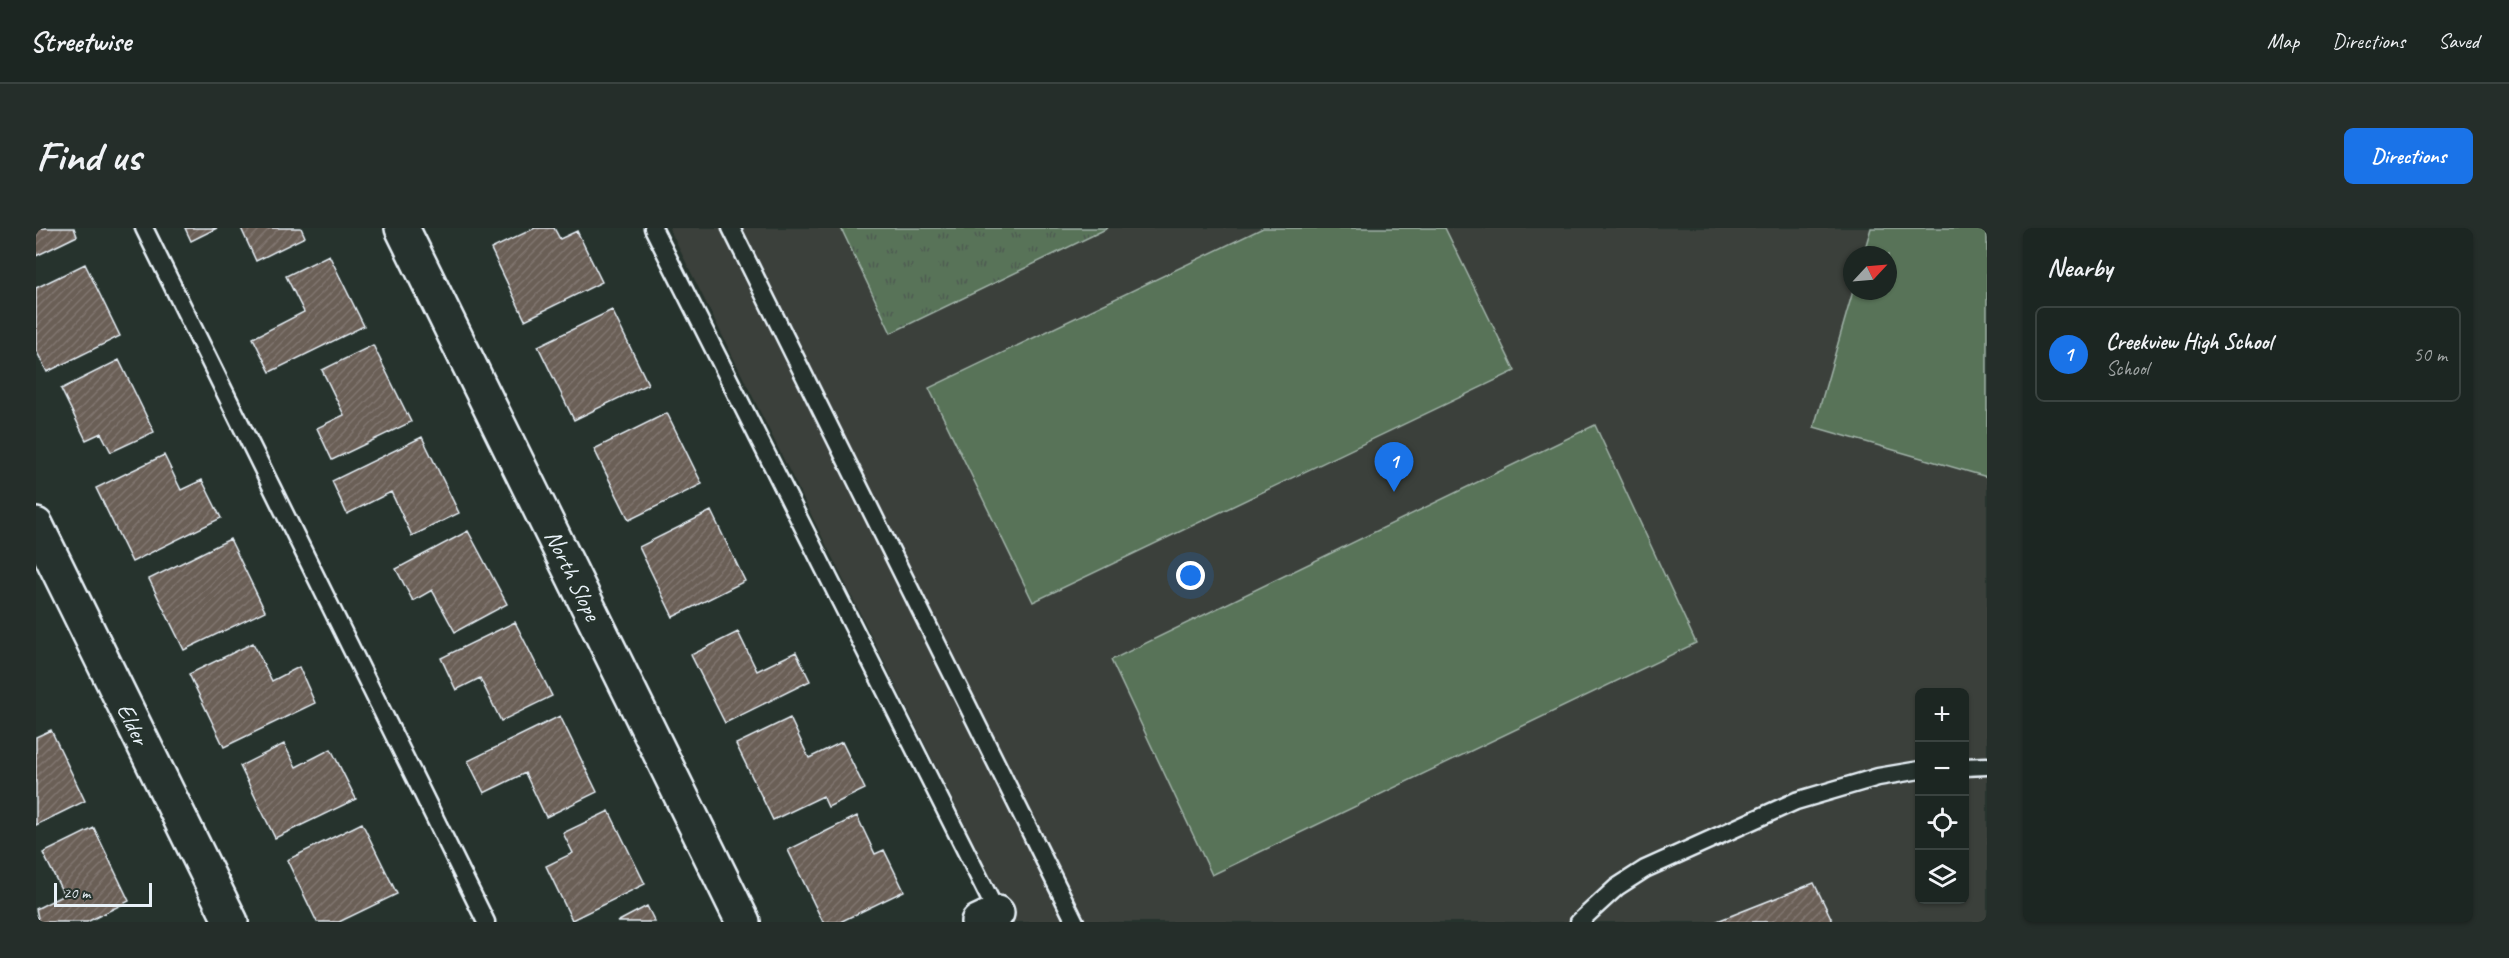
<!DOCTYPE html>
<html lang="en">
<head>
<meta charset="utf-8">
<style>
  :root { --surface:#1c2622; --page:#252e2a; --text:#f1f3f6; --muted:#a0a5a5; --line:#3a4340; --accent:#1a73e8 }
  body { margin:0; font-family:Caveat,sans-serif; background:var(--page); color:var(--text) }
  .controls { position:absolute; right:18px; bottom:18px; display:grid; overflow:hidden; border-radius:9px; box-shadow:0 2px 4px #0004 }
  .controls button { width:54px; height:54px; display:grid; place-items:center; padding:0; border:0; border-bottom:2px solid var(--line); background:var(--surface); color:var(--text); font:30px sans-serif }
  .compass { position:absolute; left:1807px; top:18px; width:54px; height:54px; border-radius:50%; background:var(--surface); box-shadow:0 2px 4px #0004; rotate:64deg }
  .scale { position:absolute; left:18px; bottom:15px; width:98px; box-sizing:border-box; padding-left:6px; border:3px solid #e8f1f8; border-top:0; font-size:16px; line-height:21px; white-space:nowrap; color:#e8f1f8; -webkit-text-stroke:4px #26332d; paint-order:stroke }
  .you { position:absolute; left:1155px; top:348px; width:21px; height:21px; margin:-15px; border:4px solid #fff; border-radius:50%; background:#1a73e8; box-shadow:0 0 0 9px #1a73e833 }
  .badge { display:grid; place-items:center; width:39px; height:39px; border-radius:50%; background:var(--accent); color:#fff; font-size:20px; font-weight:700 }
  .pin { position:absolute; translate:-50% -50px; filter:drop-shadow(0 2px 3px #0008) }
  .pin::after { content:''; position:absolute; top:32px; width:21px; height:18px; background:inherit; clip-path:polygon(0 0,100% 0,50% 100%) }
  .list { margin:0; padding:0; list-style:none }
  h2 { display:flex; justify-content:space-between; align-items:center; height:78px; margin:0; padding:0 24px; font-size:26px }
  h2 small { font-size:20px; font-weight:400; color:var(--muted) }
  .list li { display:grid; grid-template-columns:39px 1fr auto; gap:18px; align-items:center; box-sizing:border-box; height:96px; margin:0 12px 12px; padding:0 12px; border:2px solid var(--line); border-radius:9px }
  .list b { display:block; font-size:22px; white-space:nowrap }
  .list p { margin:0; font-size:20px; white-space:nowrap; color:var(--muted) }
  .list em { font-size:20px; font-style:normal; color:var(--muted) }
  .icon { flex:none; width:33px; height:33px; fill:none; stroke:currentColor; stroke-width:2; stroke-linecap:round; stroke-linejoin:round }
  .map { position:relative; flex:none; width:1951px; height:694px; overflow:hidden; border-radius:9px }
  header { display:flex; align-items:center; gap:36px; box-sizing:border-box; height:84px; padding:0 30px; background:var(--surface); border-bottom:2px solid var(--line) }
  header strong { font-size:28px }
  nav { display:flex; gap:33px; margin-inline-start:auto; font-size:21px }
  .intro { display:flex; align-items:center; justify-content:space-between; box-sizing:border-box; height:144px; padding:0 36px }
  h1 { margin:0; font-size:42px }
  .button { padding:15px 27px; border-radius:9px; background:var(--accent); color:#fff; font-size:21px; font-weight:700 }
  main { display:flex; gap:36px; padding:0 36px }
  aside { flex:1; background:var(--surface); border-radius:9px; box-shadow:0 2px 4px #0004 }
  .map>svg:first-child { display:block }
  .built { fill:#3b403a; fill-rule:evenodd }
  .grass { fill:#587359; stroke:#a0b2a8; stroke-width:1.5 }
  .park { fill:url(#park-tufts); stroke:#a0b2a8; stroke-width:1.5 }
  .building { fill:url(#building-hatch); stroke:#e8f1f8; stroke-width:1.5 }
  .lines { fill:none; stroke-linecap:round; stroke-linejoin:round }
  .service-casing { stroke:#e8f1f8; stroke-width:21 }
  .minor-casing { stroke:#e8f1f8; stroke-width:38 }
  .service { stroke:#26332d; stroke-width:16 }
  .minor { stroke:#26332d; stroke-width:33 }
  .labels { text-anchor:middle; stroke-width:6; stroke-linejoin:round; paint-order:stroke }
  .street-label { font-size:24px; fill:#e8f1f8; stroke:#26332d }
</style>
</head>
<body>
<header>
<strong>Streetwise</strong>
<nav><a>Map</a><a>Directions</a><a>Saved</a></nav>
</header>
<div class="intro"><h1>Find us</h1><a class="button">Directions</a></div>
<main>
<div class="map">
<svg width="1951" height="694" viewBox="0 0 1951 694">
  <defs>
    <pattern id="park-tufts" width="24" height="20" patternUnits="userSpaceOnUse" patternTransform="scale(1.5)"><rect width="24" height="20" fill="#587359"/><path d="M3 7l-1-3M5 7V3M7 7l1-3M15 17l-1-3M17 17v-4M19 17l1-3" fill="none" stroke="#4e5b51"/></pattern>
    <pattern id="building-hatch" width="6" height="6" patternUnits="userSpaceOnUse" patternTransform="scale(1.5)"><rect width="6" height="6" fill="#6b5f57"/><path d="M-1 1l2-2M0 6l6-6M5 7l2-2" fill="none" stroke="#807670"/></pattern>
  </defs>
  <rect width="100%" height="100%" fill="#26332d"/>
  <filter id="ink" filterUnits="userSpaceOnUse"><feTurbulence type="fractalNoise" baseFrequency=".0167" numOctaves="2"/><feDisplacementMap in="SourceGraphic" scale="12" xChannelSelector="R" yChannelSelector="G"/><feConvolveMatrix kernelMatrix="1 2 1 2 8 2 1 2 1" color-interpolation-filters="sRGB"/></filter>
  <g filter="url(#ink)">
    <!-- built -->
    <path class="built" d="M 633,0 L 1951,0 L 1951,694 L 977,694 ZM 1816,27 L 1852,27 L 1852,63 L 1816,63 ZM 1884,464 L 1928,464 L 1928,672 L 1884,672 Z"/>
    <!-- grass -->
    <path class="grass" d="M 1227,0 L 1409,0 L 1479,143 L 997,374 L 893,160 Z
      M 1835,0 L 1939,0 L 1951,3 L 1951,249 L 1778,199 L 1817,63 L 1852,63 L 1852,27 L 1827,27 Z
      M 1559,197 L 1660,415 L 1176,647 L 1075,432 Z"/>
    <!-- park -->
    <path class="park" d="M 805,0 L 1072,0 L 855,105 Z"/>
    <!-- building -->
    <path class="building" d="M 0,0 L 38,0 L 41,8 L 0,28 Z
      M 149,0 L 181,0 L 155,13 Z
      M 205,0 L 265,0 L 269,9 L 220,33 Z
      M 499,0 L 518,0 L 524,11 L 541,3 L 566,54 L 489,92 L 455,21 Z
      M 293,27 L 328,98 L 234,144 L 217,110 L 268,84 L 250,48 Z
      M 49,36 L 84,108 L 11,144 L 0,122 L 0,60 Z
      M 576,82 L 612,156 L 538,192 L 502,118 Z
      M 337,117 L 375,194 L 296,232 L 281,200 L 308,187 L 286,142 Z
      M 83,132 L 118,204 L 75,224 L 65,205 L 50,212 L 25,161 Z
      M 631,185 L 666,256 L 593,292 L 558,221 Z
      M 386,209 L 423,285 L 376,308 L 355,264 L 311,286 L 296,253 Z
      M 128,227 L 145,262 L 166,252 L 185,290 L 96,334 L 60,260 Z
      M 675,283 L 709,353 L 637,389 L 603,319 Z
      M 432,303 L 471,376 L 419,404 L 396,362 L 377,373 L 360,341 Z
      M 194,311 L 229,383 L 148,422 L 113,351 Z
      M 479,394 L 516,468 L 465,493 L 444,450 L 420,462 L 405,430 Z
      M 702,404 L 721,443 L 760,424 L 774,453 L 689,495 L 655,427 Z
      M 217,415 L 236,453 L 263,439 L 279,475 L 188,519 L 153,446 Z
      M 524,488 L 561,564 L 510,589 L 489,545 L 448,565 L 432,533 Z
      M 754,490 L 773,530 L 806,514 L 829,561 L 792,579 L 787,568 L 737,592 L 700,516 Z
      M 15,502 L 49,573 L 0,597 L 0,509 Z
      M 248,516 L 260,539 L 295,521 L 320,571 L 239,610 L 204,538 Z
      M 573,583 L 609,656 L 536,692 L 510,638 L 537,625 L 527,605 Z
      M 821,588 L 839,626 L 848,622 L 868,663 L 804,694 L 787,694 L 752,622 Z
      M 326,595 L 361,666 L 303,694 L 281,694 L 251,632 Z
      M 58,600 L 93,673 L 51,694 L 3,694 L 0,681 L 28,667 L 7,625 Z
      M 1778,655 L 1797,694 L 1679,694 Z
      M 611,678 L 619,694 L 581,694 Z"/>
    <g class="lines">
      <!-- service casing -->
      <g class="service-casing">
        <path id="service" d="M 108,0 L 450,694
          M 617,0 L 964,691
          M 695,0 L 1039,694
          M 1928,539 L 1951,538
          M 1543,694 L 1581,659 L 1609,641 L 1760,573 L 1842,549 L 1884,542"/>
      </g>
      <!-- minor casing -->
      <g class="minor-casing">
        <path id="minor" d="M 366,0 L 707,694
          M 0,297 L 195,694
          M 942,694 L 961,685"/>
      </g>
      <!-- service -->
      <use href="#service" class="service"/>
      <!-- minor -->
      <use href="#minor" class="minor"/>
    </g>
  </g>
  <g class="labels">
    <!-- street labels -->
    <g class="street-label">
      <text transform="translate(537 347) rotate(64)" y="8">North Slope</text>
      <text transform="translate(97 496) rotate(64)" y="8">Elder</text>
    </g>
  </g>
</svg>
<div class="controls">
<button>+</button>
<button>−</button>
<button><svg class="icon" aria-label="locate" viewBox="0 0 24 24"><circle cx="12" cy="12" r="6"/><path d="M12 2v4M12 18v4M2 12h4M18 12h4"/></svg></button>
<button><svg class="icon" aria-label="layers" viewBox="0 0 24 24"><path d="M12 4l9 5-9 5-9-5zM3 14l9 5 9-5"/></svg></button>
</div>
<svg class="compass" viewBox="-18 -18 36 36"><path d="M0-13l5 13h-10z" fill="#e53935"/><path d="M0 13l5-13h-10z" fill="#a0a5a5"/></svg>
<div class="scale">20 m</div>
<div class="you"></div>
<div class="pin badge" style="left:1358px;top:264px">1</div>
</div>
<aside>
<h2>Nearby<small></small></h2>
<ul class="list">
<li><span class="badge">1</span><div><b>Creekview High School</b><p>School</p></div><em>50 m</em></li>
</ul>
</aside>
</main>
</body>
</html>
